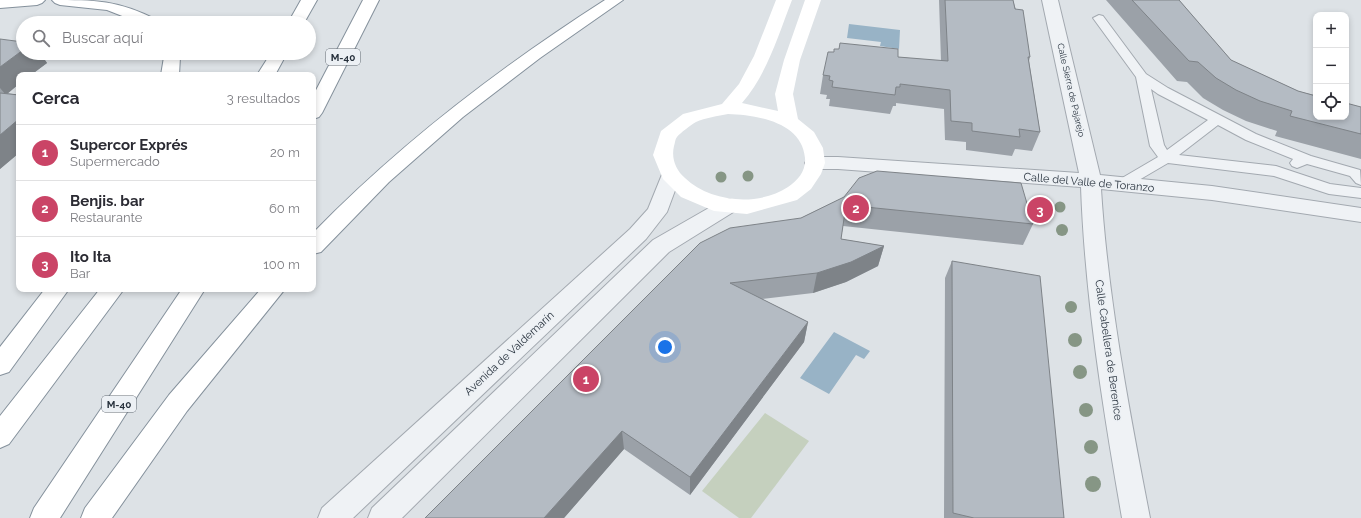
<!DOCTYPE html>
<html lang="es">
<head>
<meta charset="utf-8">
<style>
  :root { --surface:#fff; --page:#f2f2f3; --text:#2b2b33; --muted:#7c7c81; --line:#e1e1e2; --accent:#ca4466 }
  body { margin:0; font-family:Raleway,sans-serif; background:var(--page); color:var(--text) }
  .controls { position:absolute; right:12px; top:12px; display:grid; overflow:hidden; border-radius:8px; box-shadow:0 2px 6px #0003 }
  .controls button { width:36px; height:36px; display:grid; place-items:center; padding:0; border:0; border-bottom:1px solid var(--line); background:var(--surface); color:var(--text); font:20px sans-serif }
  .you { position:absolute; left:665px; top:347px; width:14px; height:14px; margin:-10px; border:3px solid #fff; border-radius:50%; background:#1a73e8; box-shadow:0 0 0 6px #1a73e833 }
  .badge { display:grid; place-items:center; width:26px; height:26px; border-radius:50%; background:var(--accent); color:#fff; font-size:13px; font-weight:700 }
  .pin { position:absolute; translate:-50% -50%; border:2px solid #fff; box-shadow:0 1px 4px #0006 }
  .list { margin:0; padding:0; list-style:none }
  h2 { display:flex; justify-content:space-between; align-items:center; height:52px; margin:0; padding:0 16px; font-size:17px }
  h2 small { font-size:13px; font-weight:400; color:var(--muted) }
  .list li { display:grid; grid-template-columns:26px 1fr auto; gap:12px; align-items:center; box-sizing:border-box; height:56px; padding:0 16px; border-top:1px solid var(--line) }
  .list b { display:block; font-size:15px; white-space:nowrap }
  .list p { margin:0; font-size:13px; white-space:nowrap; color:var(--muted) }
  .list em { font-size:13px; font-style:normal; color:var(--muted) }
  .icon { flex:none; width:22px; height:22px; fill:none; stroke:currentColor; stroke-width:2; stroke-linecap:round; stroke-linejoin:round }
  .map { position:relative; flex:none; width:1361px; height:518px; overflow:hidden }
  .search { position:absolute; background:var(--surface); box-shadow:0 2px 6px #0003; left:16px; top:16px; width:300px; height:44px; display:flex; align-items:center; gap:10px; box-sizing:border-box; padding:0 14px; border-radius:22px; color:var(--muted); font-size:15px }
  .panel { position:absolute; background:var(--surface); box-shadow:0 2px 6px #0003; left:16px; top:72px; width:300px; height:220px; border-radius:8px }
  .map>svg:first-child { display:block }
  .green { fill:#c5d0be }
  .water { fill:#98b3c6 }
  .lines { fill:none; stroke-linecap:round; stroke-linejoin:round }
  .service-casing { stroke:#a3a9b0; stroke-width:2 }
  .minor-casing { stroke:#a3a9b0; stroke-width:2 }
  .tertiary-casing { stroke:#a3a9b0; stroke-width:2 }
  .motorway-casing { stroke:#85919c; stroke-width:2 }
  .service { fill:#eff2f5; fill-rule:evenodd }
  .minor { fill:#eff2f5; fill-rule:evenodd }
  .tertiary { fill:#eff2f5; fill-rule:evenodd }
  .secondary { fill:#fff; fill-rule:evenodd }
  .motorway { fill:#fff; fill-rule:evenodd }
  .tree { fill:#869685 }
  .wall { fill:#9ba1a8 }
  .shaded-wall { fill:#7e8388 }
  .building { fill:#b4bbc3; stroke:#7e8388 }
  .labels { text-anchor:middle; stroke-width:3; stroke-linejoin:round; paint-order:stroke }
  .far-street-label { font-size:9px; fill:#27313c; stroke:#ecf0f4 }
  .shield { fill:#ecf0f4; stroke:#626a73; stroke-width:1 }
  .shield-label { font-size:10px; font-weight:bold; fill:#27313c }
  .street-label { font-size:11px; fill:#27313c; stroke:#ecf0f4 }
</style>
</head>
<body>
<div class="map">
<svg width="1361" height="518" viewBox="0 0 1361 518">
  <rect width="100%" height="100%" fill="#dde2e6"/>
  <!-- green -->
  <path class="green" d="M 765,413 L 809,441 L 751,518 L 739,518 L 702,491 Z"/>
  <!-- water -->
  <path class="water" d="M 849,24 L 900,30 L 899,49 L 880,46 L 881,42 L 847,38 Z
    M 834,332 L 870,351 L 864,359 L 856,355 L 829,394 L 800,378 Z"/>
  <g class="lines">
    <!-- service casing -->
    <g class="service-casing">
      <path id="service" d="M 1099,15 L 1103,16 L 1146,74 L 1168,88 L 1256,134 L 1311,156 L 1360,170 L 1361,185 L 1356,183 L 1350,176 L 1307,164 L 1297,168 L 1292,166 L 1290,163 L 1293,159 L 1246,140 L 1218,125 L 1179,155 L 1276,166 L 1330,184 L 1361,188 L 1361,198 L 1329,194 L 1274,176 L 1168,163 L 1127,187 L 1122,189 L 1117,187 L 1115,184 L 1117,181 L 1158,157 L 1150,146 L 1136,77 L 1093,18 ZM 1151,89 L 1158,94 L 1208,120 L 1167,150 L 1164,145 Z"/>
    </g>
    <!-- minor casing -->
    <g class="minor-casing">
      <path id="minor" d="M 1042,0 L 1058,0 L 1100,175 L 1212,186 L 1361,208 L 1361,222 L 1212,200 L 1101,189 C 1108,299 1129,410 1150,518 L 1122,518 C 1103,409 1085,298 1081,187 L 838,169 L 815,169 L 808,168 L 805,163 L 808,158 L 815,157 L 838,157 L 1079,173 Z"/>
    </g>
    <!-- tertiary casing -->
    <g class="tertiary-casing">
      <path id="tertiary" d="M 670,170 L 677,172 L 680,177 L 667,212 L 646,239 L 353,518 L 318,518 L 322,508 L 630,229 L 648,209 L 663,172 Z
        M 728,199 L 735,201 L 738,206 L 735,211 L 669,252 L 402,518 L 368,518 L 372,508 L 653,240 L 721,201 Z"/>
    </g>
    <!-- motorway casing -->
    <g class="motorway-casing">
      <path id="motorway" d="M 0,0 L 45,0 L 42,3 L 37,5 L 0,8 Z
        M 52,0 C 95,0 118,0 157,20 L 159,23 L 140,23 L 107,10 L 60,5 L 55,3 Z
        M 301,0 L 317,0 L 304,23 L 288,23 Z
        M 363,0 L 379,0 L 322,113 L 319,117 L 313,119 L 313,96 Z
        M 605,0 L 623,0 L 540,58 L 463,117 L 389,182 L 321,252 L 313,254 L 313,233 C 401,143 499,68 605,0 Z
        M 162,53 L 178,53 L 180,57 L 179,75 L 161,75 L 164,57 Z
        M 271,53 L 287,53 L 275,75 L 257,75 Z
        M 45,289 L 69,289 L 9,372 L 0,375 L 0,347 Z
        M 100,289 L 124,289 L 9,444 L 0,448 L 0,416 Z
        M 182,289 L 205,289 L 60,518 L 30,518 L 34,508 Z
        M 261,289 L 285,289 L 187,411 L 112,518 L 81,518 L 85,508 L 169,395 Z"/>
    </g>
    <!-- service -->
    <use href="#service" class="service"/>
    <!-- minor -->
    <use href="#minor" class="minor"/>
    <!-- tertiary -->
    <use href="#tertiary" class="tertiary"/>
    <!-- secondary -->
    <path class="secondary" d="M 776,0 L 792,0 C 778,36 767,74 742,103 L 778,111 L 775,94 L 784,60 L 805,0 L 821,0 L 800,60 L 793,94 L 798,119 L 814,132 L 823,148 L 825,163 L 821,174 L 811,189 L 797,200 L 747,214 L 714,211 L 681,197 L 663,179 L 653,155 L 661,131 L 683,114 L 722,104 L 739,84 L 754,56 ZM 728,114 C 757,115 802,122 805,158 C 806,171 798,180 788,187 C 758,207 710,202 685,178 C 676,170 671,159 674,146 C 675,144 675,139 677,137 C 680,133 691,125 696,122 C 705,118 718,116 728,114 Z"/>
    <!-- motorway -->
    <use href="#motorway" class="motorway"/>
  </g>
  <!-- trees -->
  <g class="tree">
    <circle cx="748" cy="176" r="5.5"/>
    <circle cx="721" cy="177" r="5.5"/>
    <circle cx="1060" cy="207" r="5.5"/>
    <circle cx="1062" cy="230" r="6"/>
    <circle cx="1071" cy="307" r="6"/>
    <circle cx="1075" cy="340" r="7"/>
    <circle cx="1080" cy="372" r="7"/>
    <circle cx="1086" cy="410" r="7"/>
    <circle cx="1091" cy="447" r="7"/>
    <circle cx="1093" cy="484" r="8"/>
  </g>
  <!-- wall -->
  <path class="wall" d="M 939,0 L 1013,0 L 1030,57 L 1029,61 L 1040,132 L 1032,151 L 1015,149 L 1012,156 L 966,150 L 966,142 L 945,140 L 944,109 L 896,103 L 896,106 L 893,106 L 890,114 L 829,106 L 830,99 L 826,99 L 827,95 L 820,94 L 823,75 L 834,52 L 839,49 L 898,57 L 941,61 Z
    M 1106,0 L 1179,0 L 1231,60 L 1298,91 L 1361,107 L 1361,159 L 1275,136 L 1277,131 L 1246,121 L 1223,110 L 1203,98 L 1187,82 L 1177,81 Z
    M 0,39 L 23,53 L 40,53 L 47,63 L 31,75 L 19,75 L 19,84 L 7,93 L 19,95 L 19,153 L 0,169 Z
    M 844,197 L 1033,224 L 1023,245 L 843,226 L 841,239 L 884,246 L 878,266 L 846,282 L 813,293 L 762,299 L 808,322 L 804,342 L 690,495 L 624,449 L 564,518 L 425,518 L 801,218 Z
    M 952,261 L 1064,518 L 944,518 L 945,278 Z"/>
  <!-- shaded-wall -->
  <path class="shaded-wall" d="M 23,50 L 23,53 L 40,53 L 47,63 L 31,75 L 19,75 L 19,84 L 6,95 L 0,88 L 0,67 Z
    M 19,119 L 19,153 L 0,169 L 0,135 Z
    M 884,246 L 878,266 L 846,282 L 813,293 L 817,273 Z
    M 808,322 L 804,342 L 690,495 L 690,477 Z
    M 622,431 L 624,449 L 564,518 L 544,518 Z"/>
  <!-- building -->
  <path class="building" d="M 945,0 L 1013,0 L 1015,9 L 1023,10 L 1030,57 L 1028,57 L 1040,132 L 1019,129 L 1020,137 L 972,131 L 972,123 L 951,121 L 950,90 L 900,84 L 900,87 L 896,87 L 895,95 L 832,87 L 833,81 L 829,80 L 830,76 L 823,75 L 828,52 L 834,52 L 834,49 L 839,49 L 840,43 L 898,49 L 898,57 L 948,61 Z
    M 1132,0 L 1179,0 L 1231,60 L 1298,91 L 1316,96 L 1316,117 L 1346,117 L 1346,103 L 1361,107 L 1361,134 L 1290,116 L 1292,111 L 1260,101 L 1236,90 L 1216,78 L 1198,62 L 1189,61 Z
    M 0,39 L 23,42 L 23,50 L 0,67 Z
    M 0,93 L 19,95 L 19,119 L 0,135 Z
    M 877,171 L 1021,183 L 1033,224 L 846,205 L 841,239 L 884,246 L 851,262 L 817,273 L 730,283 L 808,322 L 690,477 L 622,431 L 544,518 L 425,518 L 700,243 L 730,228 L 801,218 L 844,197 L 859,178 Z
    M 952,261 L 1040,276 L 1064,518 L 974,518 L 953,513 Z"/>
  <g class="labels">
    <!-- far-street labels -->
    <g class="far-street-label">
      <text transform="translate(1071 90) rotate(77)" y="3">Calle Sierra de Pajarejo</text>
    </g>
    <!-- shield labels -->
    <g class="shield">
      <rect x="326" y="49" width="34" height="16" rx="3"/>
      <rect x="102" y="396" width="34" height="16" rx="3"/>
    </g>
    <g class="shield-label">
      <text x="343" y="61">M-40</text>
      <text x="119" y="408">M-40</text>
    </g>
    <!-- street labels -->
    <g class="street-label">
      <text transform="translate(1089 182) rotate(5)" y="4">Calle del Valle de Toranzo</text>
      <text transform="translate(1109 350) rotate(82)" y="4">Calle Cabellera de Berenice</text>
      <text transform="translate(509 353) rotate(-43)" y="4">Avenida de Valdemarín</text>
    </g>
  </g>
</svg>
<div class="controls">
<button>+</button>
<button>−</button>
<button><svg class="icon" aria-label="locate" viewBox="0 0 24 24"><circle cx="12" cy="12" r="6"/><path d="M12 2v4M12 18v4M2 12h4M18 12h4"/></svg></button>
</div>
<div class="you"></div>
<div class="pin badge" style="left:586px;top:379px">1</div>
<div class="pin badge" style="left:856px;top:208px">2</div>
<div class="pin badge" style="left:1040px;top:210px">3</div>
<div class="search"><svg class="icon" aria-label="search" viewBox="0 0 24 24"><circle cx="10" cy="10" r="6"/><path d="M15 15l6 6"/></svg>Buscar aquí</div>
<section class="panel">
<h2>Cerca<small>3 resultados</small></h2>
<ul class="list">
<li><span class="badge">1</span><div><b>Supercor Exprés</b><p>Supermercado</p></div><em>20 m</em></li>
<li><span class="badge">2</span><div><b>Benjis. bar</b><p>Restaurante</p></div><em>60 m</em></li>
<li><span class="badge">3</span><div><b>Ito Ita</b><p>Bar</p></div><em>100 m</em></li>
</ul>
</section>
</div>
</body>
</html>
